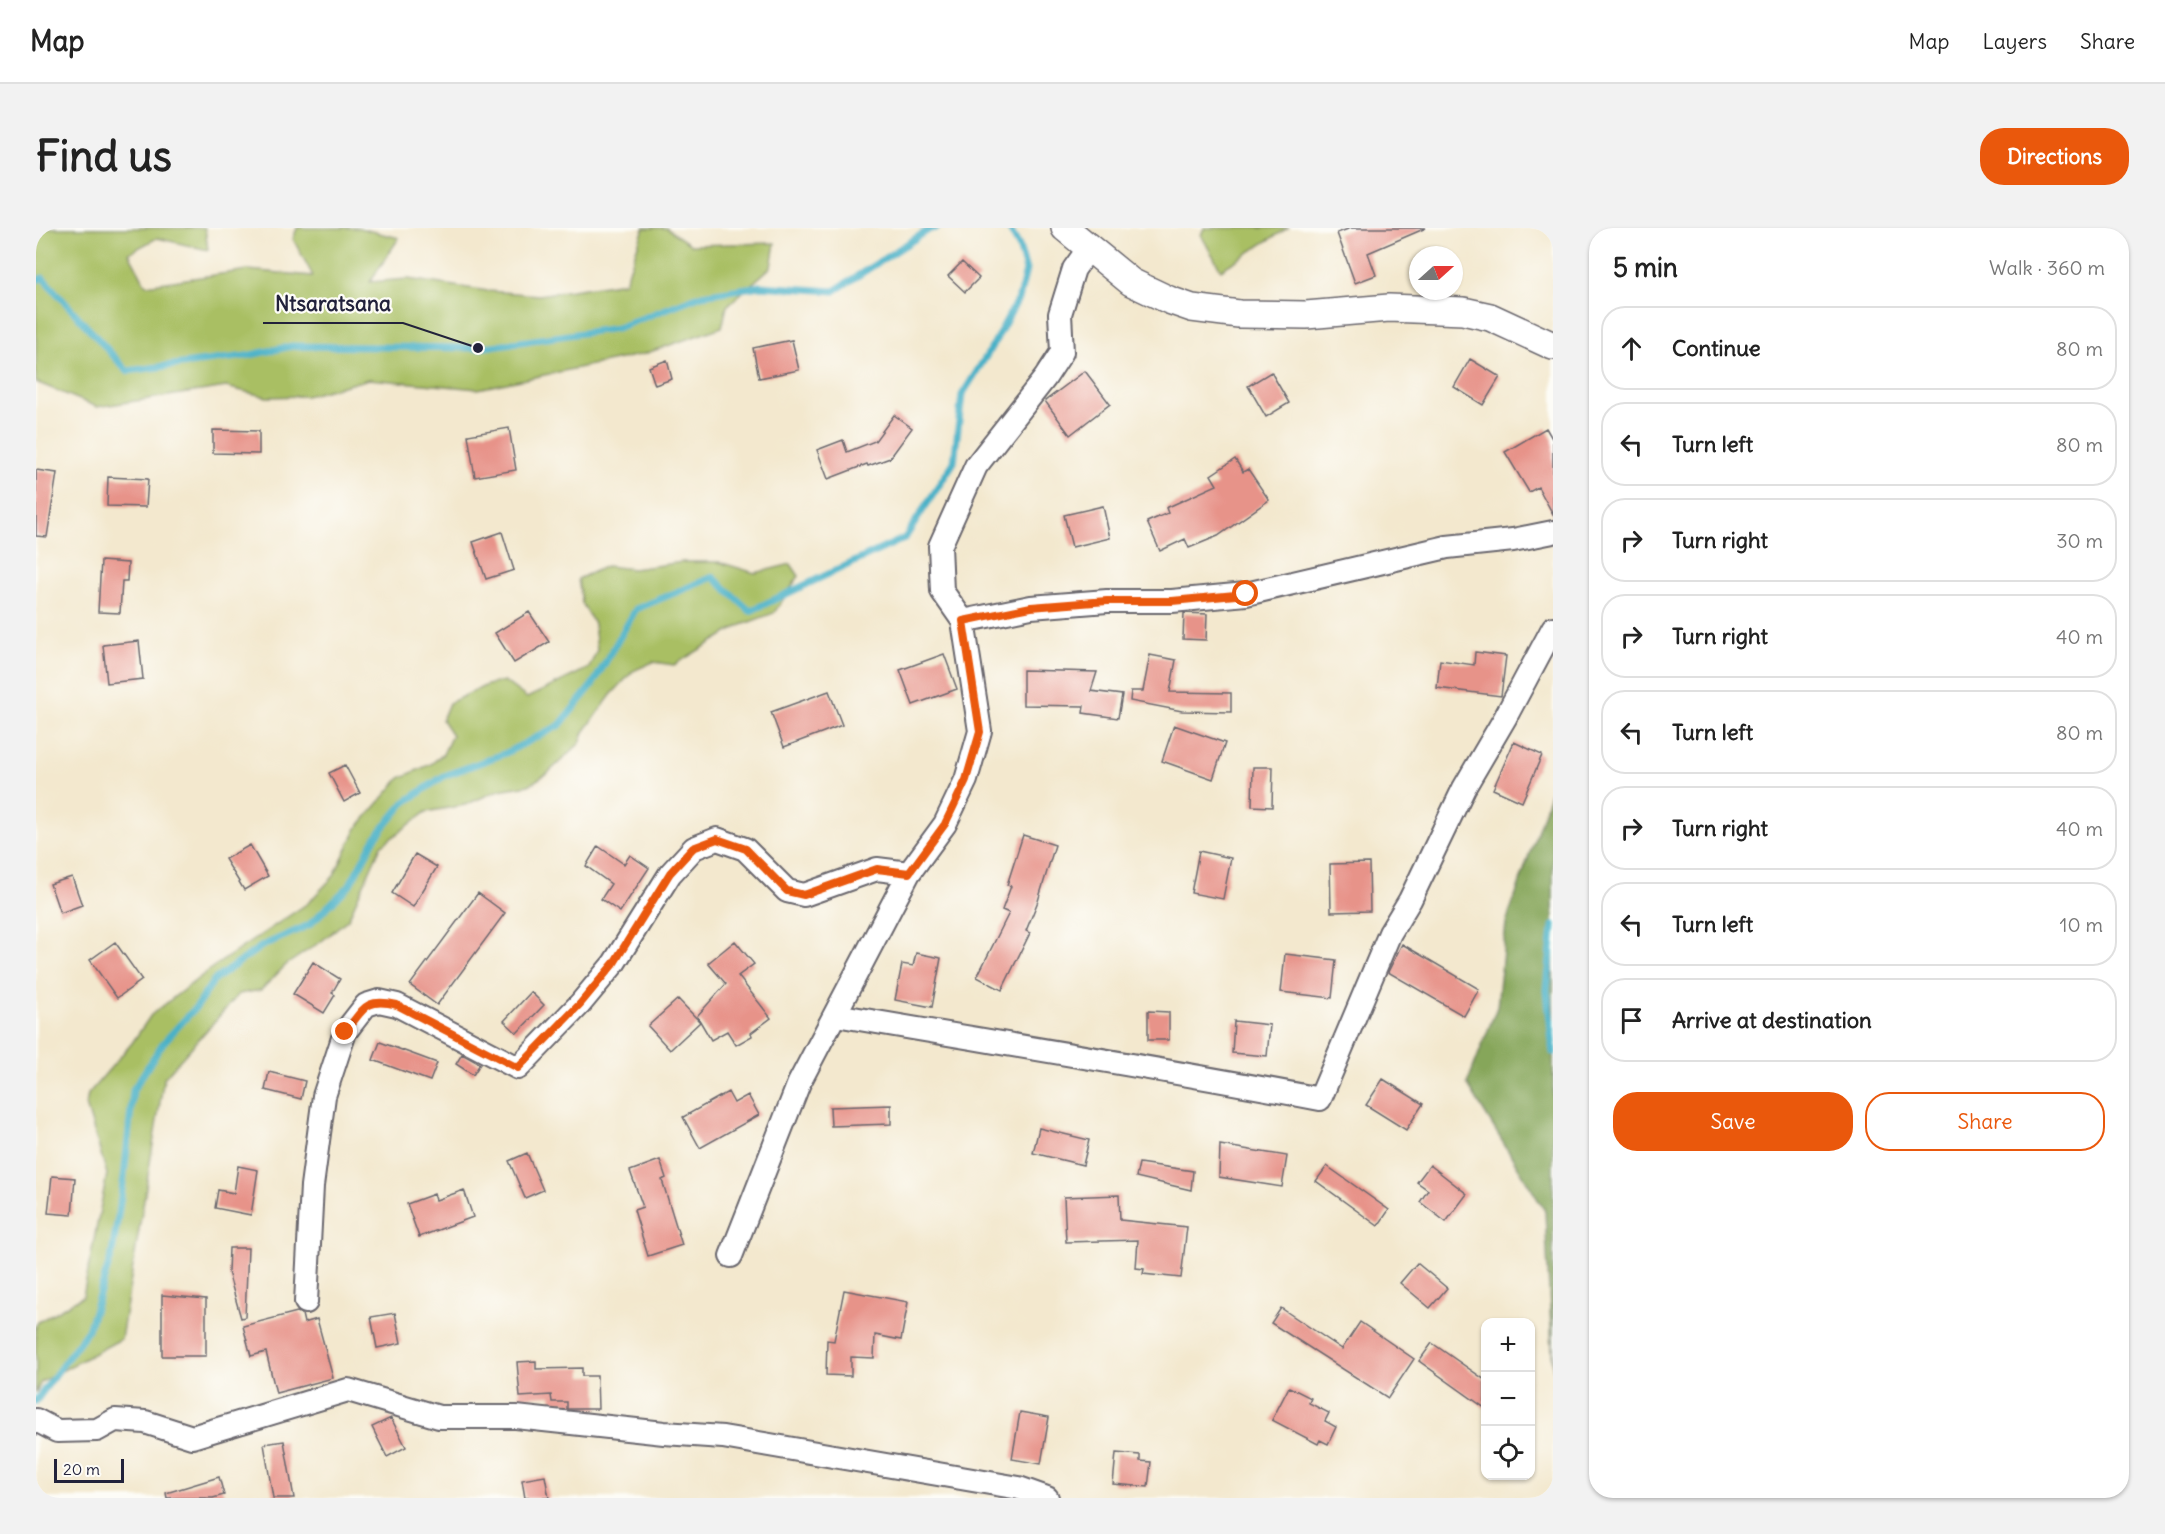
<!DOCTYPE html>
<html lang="en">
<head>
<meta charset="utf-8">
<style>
  :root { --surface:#fff; --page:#f2f2f2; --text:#222; --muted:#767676; --line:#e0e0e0; --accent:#ea580c }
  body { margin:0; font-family:Delius,sans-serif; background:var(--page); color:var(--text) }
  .controls { position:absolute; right:18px; bottom:18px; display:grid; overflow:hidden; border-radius:12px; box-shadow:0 2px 4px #0004 }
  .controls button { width:54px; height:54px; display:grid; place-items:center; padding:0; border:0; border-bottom:2px solid var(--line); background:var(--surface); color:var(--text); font:30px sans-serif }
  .compass { position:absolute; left:1373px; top:18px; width:54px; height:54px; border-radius:50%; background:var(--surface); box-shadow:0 2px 4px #0004; rotate:69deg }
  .scale { position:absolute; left:18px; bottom:15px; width:70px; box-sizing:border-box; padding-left:6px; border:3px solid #22223b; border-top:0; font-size:16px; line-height:21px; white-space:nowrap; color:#22223b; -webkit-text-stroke:4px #fdfcf7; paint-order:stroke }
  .stop { position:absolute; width:18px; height:18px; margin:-14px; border:4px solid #ea580c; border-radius:50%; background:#fff }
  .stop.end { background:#ea580c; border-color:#fff; box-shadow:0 2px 6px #0008 }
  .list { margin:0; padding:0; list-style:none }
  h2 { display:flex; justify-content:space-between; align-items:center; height:78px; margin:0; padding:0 24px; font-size:26px }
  h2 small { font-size:20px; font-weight:400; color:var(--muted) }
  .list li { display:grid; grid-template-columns:39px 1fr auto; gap:18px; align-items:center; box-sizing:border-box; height:84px; margin:0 12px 12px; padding:0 12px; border:2px solid var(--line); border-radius:24px }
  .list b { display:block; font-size:22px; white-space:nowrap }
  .list em { font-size:20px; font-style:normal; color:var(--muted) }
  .actions { display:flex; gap:12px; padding:18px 24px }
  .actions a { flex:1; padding:14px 0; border:2px solid var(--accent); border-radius:24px; text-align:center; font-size:21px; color:var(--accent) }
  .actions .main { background:var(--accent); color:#fff }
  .icon { flex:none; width:33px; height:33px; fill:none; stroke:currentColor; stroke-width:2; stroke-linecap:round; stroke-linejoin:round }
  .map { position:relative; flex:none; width:1517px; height:1270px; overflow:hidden; border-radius:24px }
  header { display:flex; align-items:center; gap:36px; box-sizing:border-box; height:84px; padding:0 30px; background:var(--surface); border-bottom:2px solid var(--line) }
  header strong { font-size:28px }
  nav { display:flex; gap:33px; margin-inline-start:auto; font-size:21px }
  .intro { display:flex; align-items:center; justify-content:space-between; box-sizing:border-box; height:144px; padding:0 36px }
  h1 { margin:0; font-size:42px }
  .button { padding:15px 27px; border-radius:24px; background:var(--accent); color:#fff; font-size:21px; font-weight:700 }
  main { display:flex; gap:36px; padding:0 36px }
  aside { flex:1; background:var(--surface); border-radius:24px; box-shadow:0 2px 4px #0004 }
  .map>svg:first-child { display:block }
  .green { fill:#a9bf64; stroke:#667050; stroke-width:1.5 }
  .forest { fill:#86a65a; stroke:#54644a; stroke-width:1.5 }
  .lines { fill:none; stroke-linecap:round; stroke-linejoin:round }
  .stream { stroke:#48b1c7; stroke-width:7 }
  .building { fill:#e79389 }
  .minor-casing { stroke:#6b676e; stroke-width:26 }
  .tertiary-casing { stroke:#6b676e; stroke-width:30 }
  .minor { stroke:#fff; stroke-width:22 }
  .tertiary { stroke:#fff; stroke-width:27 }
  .route { stroke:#ea580c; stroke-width:8 }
  .leader { fill:none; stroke:#22223b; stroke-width:2 }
  .callout-dot { fill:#22223b; stroke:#fdfcf7; stroke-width:2 }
  .callout-label { font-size:21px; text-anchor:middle; font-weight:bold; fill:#22223b; stroke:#fdfcf7; stroke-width:4.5; stroke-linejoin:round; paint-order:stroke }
</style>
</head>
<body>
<header>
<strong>Map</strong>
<nav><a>Map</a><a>Layers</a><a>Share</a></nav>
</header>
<div class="intro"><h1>Find us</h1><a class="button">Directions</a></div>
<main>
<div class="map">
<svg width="1517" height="1270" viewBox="0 0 1517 1270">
  <rect width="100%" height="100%" fill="#fdfcf7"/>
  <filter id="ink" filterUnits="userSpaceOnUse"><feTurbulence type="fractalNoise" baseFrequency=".0167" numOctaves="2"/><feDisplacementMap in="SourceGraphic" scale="12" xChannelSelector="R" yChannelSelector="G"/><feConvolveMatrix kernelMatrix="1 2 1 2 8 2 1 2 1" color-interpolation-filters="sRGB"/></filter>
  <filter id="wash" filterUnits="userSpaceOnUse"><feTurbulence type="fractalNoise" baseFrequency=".008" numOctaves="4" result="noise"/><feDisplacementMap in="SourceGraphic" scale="24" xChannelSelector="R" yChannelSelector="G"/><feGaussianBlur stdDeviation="1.35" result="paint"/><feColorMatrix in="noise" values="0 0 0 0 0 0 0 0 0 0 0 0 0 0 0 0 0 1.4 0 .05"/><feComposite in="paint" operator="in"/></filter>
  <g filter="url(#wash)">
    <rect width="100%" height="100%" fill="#f3e8ce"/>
    <!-- green -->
    <path class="green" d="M 0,0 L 169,0 L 172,22 L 121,10 L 93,25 L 110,57 L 212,42 L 277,48 L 257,11 L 261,0 L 323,0 L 363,10 L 334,54 L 372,51 L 452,63 L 503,67 L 589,54 L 608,0 L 630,0 L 655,17 L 739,15 L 735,39 L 691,78 L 686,99 L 608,126 L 442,161 L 333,151 L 270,168 L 231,169 L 190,159 L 61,179 L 0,154 Z
      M 1168,0 L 1252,0 L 1185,42 L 1165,7 Z
      M 647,334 L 683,334 L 719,345 L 755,336 L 763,348 L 738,385 L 703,398 L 638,437 L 617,434 L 597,443 L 575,467 L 548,504 L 544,515 L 512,545 L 493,557 L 463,562 L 429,577 L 390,584 L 345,618 L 312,691 L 287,712 L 250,737 L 225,762 L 203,766 L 128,850 L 85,1111 L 5,1154 L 0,1165 L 0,1098 L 2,1094 L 47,1068 L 71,946 L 50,877 L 52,866 L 96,815 L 115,787 L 177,739 L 272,675 L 297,649 L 321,600 L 364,550 L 395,536 L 407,526 L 416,507 L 406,492 L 413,475 L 451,457 L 468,453 L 491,470 L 553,440 L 561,422 L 558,396 L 546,375 L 542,351 L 570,338 L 597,341 Z"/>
    <!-- forest -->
    <path class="forest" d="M 1517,557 L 1517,1142 L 1509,983 L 1431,856 L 1461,779 L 1470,695 Z"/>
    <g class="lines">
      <!-- stream -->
      <path class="stream" d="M 0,52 L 7,50 L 91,143 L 210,128 L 256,118 L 442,120 L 581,100 L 666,67 L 724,58 L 798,63 L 894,1 L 901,0
        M 1517,698 L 1511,762 L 1517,825
        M 0,1173 L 52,1102 L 76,1026 L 88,949 L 97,862 L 127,815 L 161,778 L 178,752 L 226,718 L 273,697 L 313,658 L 339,610 L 368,575 L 408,548 L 470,525 L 524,497 L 557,456 L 600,381 L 677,349 L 714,383 L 869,310 L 918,234 L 926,167 L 956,119 L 984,67 L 990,42 L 983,18 L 973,0"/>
    </g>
    <g id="blocks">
      <!-- building -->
      <path class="building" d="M 1315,0 L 1390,0 L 1332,25 L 1340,47 L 1319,55 L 1301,5 Z
        M 926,34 L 943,50 L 929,64 L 912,48 Z
        M 756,112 L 763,142 L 723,150 L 717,120 Z
        M 1434,131 L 1464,149 L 1447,177 L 1418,159 Z
        M 631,132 L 636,151 L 619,157 L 613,139 Z
        M 1049,143 L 1074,176 L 1034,207 L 1009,173 Z
        M 1235,144 L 1253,175 L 1230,189 L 1212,158 Z
        M 858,187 L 876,200 L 854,230 L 832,238 L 831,236 L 792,251 L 781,222 L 807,212 L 811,224 L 839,213 Z
        M 473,200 L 480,242 L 439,249 L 432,207 Z
        M 1510,200 L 1517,212 L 1517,286 L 1502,259 L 1493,264 L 1469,224 Z
        M 177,202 L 223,203 L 223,226 L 177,225 Z
        M 1199,231 L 1207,244 L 1212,241 L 1233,272 L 1182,308 L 1153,320 L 1149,311 L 1124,323 L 1111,294 L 1132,285 L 1130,280 L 1181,257 L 1175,247 Z
        M 0,242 L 21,245 L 11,309 L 0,308 Z
        M 72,249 L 112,251 L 110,279 L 71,278 Z
        M 1067,278 L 1074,310 L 1036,319 L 1028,287 Z
        M 466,304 L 478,342 L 450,351 L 437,314 Z
        M 65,333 L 92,335 L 91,353 L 86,353 L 84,385 L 62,384 Z
        M 493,384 L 513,414 L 478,435 L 459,405 Z
        M 1148,385 L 1171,386 L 1170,412 L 1147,411 Z
        M 103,413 L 107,451 L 71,455 L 67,417 Z
        M 1439,424 L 1470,428 L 1465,468 L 1401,460 L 1404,432 L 1438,437 Z
        M 908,426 L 921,461 L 877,477 L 864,442 Z
        M 1114,427 L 1140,432 L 1134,464 L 1195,465 L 1195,484 L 1146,483 L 1094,473 L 1095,463 L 1107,463 Z
        M 987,442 L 1061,444 L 1055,463 L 1086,467 L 1082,490 L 1047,485 L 1048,478 L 987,477 Z
        M 793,463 L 806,497 L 748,519 L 735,484 Z
        M 1138,497 L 1189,515 L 1177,551 L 1126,533 Z
        M 1478,514 L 1506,527 L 1486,574 L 1457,561 Z
        M 309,537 L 324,565 L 308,574 L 293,545 Z
        M 1217,539 L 1237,539 L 1236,579 L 1216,578 Z
        M 987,607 L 1019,617 L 1002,673 L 990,703 L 994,705 L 966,762 L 941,749 L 973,685 L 966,682 L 975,658 L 971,657 Z
        M 214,617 L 232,648 L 208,662 L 189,631 Z
        M 562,618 L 588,636 L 594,627 L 613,640 L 584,684 L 565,671 L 575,656 L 550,638 Z
        M 1163,623 L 1195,630 L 1187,671 L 1155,665 Z
        M 379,626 L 401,639 L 377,679 L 356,665 Z
        M 1333,635 L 1334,683 L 1295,684 L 1294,636 Z
        M 36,649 L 46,677 L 24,685 L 14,656 Z
        M 442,665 L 469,685 L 401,777 L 374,757 Z
        M 699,713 L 718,736 L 702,748 L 735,790 L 715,805 L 716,808 L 700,817 L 691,803 L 675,812 L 661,788 L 690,756 L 672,735 Z
        M 79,714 L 106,752 L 81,770 L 54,732 Z
        M 1366,716 L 1443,761 L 1428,788 L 1352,744 Z
        M 880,725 L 905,730 L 896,779 L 859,772 L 866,736 L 877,738 Z
        M 1249,726 L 1300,732 L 1296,770 L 1245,764 Z
        M 277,734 L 304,751 L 296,765 L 299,767 L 288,785 L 257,766 Z
        M 495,764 L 508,777 L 481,805 L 468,793 Z
        M 642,771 L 664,794 L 634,822 L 612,798 Z
        M 1112,783 L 1133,784 L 1133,812 L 1112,812 Z
        M 1198,793 L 1234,797 L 1231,828 L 1196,825 Z
        M 344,814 L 401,835 L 394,853 L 337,832 Z
        M 426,826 L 444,836 L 437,847 L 420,836 Z
        M 233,844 L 269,853 L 265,871 L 229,862 Z
        M 1347,851 L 1387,876 L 1370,902 L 1330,877 Z
        M 692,864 L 698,875 L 712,867 L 723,887 L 664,920 L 647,889 Z
        M 855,877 L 855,896 L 795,898 L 794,879 Z
        M 1003,900 L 1053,912 L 1047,937 L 997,925 Z
        M 1184,917 L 1251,928 L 1246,959 L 1183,949 Z
        M 491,925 L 507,962 L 489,970 L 473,933 Z
        M 624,932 L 630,950 L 626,952 L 646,1017 L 612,1028 L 598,982 L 607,979 L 594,943 Z
        M 1103,935 L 1157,943 L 1155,962 L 1100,949 Z
        M 1394,937 L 1431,966 L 1410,994 L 1384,974 L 1392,962 L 1381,954 Z
        M 202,938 L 222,942 L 215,987 L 179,980 L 182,962 L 198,965 Z
        M 1291,938 L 1353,982 L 1342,998 L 1280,953 Z
        M 16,948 L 39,950 L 36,987 L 12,985 Z
        M 428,962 L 437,989 L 383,1009 L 371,976 L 398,966 L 400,972 Z
        M 1083,967 L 1084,992 L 1151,999 L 1145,1050 L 1107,1046 L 1108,1041 L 1100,1040 L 1102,1012 L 1030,1014 L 1028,969 Z
        M 193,1020 L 212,1020 L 209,1089 L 205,1090 L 192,1044 Z
        M 1381,1035 L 1411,1060 L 1394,1080 L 1364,1055 Z
        M 808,1062 L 872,1074 L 865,1112 L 839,1107 L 838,1130 L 815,1129 L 815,1148 L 790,1147 L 791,1112 L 798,1113 Z
        M 126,1067 L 170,1071 L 170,1128 L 126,1128 Z
        M 1245,1080 L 1306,1121 L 1324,1094 L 1378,1131 L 1352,1170 L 1235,1095 Z
        M 261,1084 L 266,1086 L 268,1095 L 281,1091 L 297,1150 L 240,1165 L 230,1124 L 215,1128 L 207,1098 Z
        M 359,1085 L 365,1115 L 341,1120 L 335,1089 Z
        M 1396,1115 L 1449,1152 L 1449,1180 L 1383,1133 Z
        M 500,1133 L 500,1141 L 546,1140 L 546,1148 L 561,1148 L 562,1181 L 531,1181 L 531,1174 L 516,1174 L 515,1167 L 484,1169 L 481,1134 Z
        M 1253,1159 L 1275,1170 L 1273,1175 L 1293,1185 L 1289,1193 L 1300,1199 L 1292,1216 L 1284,1212 L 1282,1216 L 1236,1192 Z
        M 984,1184 L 1013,1189 L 1005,1236 L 976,1231 Z
        M 355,1190 L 370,1219 L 351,1229 L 336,1199 Z
        M 248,1213 L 258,1270 L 237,1270 L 228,1216 Z
        M 1080,1225 L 1104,1227 L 1104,1233 L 1115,1234 L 1112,1259 L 1077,1256 Z
        M 509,1248 L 513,1270 L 489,1270 L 486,1252 Z
        M 183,1249 L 188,1267 L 177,1270 L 131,1270 L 130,1265 Z"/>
    </g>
  </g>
  <g filter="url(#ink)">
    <use href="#blocks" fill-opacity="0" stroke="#6b676e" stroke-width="1.5"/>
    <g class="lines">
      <!-- minor casing -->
      <g class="minor-casing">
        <path id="minor" d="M 1053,20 L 1038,41 L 1024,86 L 1026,124 L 1009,150 L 940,238 L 904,318 L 906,363 L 927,393 L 995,379 L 1071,373 L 1136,373 L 1210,366 L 1411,319 L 1477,312 L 1517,304
          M 800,787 C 961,815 1123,840 1284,871 L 1354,705 L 1374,672 L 1428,560 L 1469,490 L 1517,400
          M 695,1028 L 763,855 L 873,645 L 909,596 L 930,552 L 944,503 L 927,393
          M 270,1074 L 276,958 L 288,868 L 309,804 L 330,777 L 343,773 L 361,777 L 482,840 L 544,776 L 578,735 L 634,646 L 658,620 L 681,611 L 709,621 L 751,663 L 768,667 L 841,641 L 873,645
          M 0,1192 L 21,1203 L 61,1202 L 79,1192 L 109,1194 L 156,1209 L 312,1162 L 403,1189 L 480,1189 L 628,1205 L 687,1209 L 983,1260 L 1011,1270"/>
      </g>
      <!-- tertiary casing -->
      <g class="tertiary-casing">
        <path id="tertiary" d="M 1029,0 L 1095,54 L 1133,72 L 1156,80 L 1203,86 L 1270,87 L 1353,80 L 1427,83 L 1454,89 L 1517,118"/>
      </g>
      <!-- minor -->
      <use href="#minor" class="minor"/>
      <!-- tertiary -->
      <use href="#tertiary" class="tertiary"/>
    </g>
  </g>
  <g class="lines" filter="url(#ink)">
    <!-- route -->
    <path class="route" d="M 309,804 C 328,781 329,769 361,777 L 482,840 L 544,776 L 578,735 L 634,645 L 657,620 L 681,611 L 710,621 L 751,663 L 768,667 L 841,641 L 873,645 L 909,596 L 930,552 L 944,504 L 927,393 L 995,379 L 1071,373 L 1136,373 L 1210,366"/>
  </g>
  <!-- callouts -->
  <path class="leader" d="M442 120L367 95H227"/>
  <circle class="callout-dot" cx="442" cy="120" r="6"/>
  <g class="callout-label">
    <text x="297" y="83">Ntsaratsana</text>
  </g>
</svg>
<div class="controls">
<button>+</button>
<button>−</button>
<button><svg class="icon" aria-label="locate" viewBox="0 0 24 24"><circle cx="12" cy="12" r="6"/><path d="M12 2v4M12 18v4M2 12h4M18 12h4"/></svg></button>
</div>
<svg class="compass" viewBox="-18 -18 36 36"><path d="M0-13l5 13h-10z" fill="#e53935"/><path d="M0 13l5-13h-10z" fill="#767676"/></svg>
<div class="scale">20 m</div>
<div class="stop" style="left:1210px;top:366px"></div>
<div class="stop end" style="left:309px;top:804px"></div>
</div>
<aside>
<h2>5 min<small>Walk · 360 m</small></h2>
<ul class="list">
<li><svg class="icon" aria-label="ahead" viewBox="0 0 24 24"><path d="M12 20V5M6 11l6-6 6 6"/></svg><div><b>Continue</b></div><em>80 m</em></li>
<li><svg class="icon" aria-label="left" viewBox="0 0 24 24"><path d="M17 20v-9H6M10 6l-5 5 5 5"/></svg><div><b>Turn left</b></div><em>80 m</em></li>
<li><svg class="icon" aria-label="right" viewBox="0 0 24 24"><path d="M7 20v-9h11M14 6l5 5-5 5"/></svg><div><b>Turn right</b></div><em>30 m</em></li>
<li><svg class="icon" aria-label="right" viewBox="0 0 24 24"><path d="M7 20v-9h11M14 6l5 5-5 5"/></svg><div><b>Turn right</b></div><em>40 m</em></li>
<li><svg class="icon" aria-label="left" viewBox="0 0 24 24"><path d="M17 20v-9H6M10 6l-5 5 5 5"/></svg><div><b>Turn left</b></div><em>80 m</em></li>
<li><svg class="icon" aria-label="right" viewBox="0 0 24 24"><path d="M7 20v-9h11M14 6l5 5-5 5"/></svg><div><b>Turn right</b></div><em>40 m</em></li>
<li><svg class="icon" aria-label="left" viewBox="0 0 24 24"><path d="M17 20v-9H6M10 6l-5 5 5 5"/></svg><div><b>Turn left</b></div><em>10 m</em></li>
<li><svg class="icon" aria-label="arrive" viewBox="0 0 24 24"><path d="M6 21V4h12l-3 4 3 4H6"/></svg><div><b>Arrive at destination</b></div></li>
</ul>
<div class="actions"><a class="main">Save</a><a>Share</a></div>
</aside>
</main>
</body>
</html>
